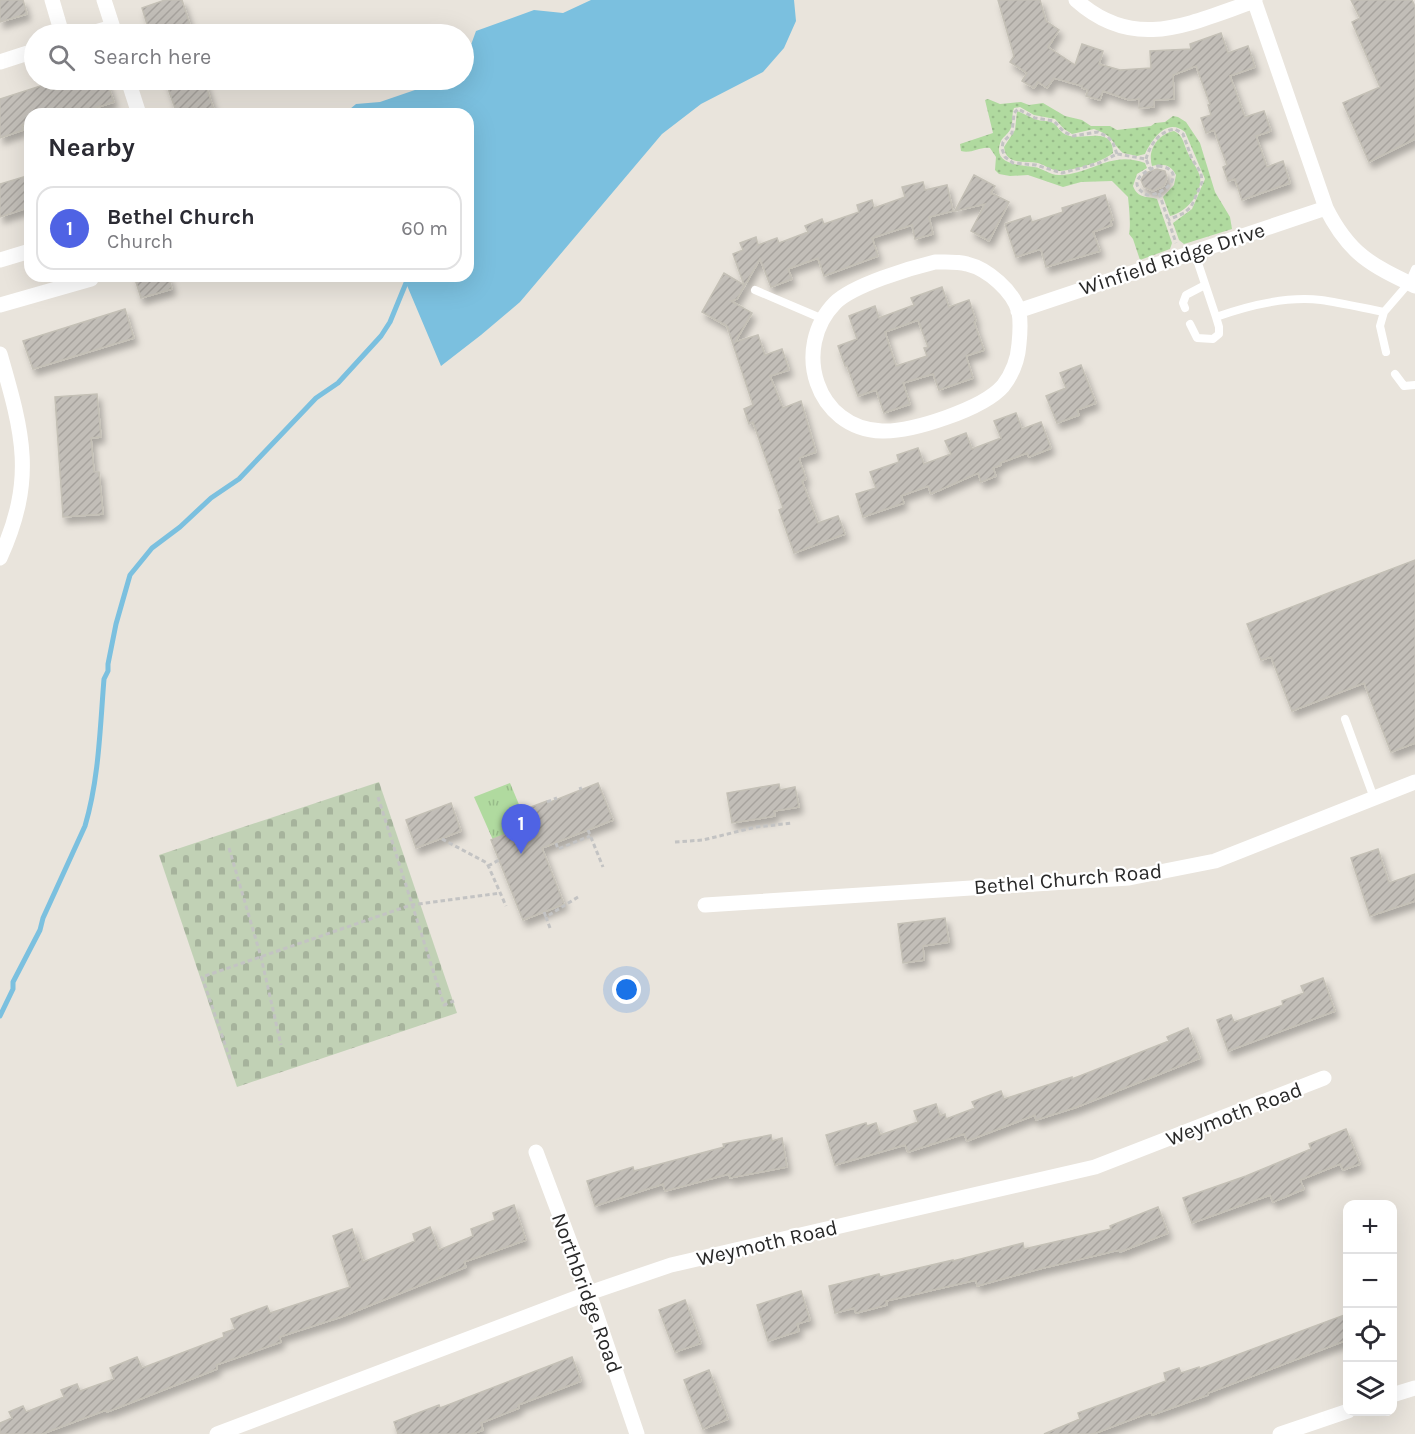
<!DOCTYPE html>
<html lang="en">
<head>
<meta charset="utf-8">
<style>
  :root { --surface:#fff; --page:#f7f7f7; --text:#2b2b33; --muted:#7c7c81; --line:#e1e1e2; --accent:#4f63e4 }
  body { margin:0; font-family:Karla,sans-serif; background:var(--page); color:var(--text) }
  .controls { position:absolute; right:18px; bottom:18px; display:grid; overflow:hidden; border-radius:12px; box-shadow:0 6px 24px #0002 }
  .controls button { width:54px; height:54px; display:grid; place-items:center; padding:0; border:0; border-bottom:2px solid var(--line); background:var(--surface); color:var(--text); font:30px sans-serif }
  .you { position:absolute; left:627px; top:990px; width:21px; height:21px; margin:-15px; border:4px solid #fff; border-radius:50%; background:#1a73e8; box-shadow:0 0 0 9px #1a73e833 }
  .badge { display:grid; place-items:center; width:39px; height:39px; border-radius:50%; background:var(--accent); color:#fff; font-size:20px; font-weight:700 }
  .pin { position:absolute; translate:-50% -50px; filter:drop-shadow(0 2px 3px #0008) }
  .pin::after { content:''; position:absolute; top:32px; width:21px; height:18px; background:inherit; clip-path:polygon(0 0,100% 0,50% 100%) }
  .list { margin:0; padding:0; list-style:none }
  h2 { display:flex; justify-content:space-between; align-items:center; height:78px; margin:0; padding:0 24px; font-size:26px }
  h2 small { font-size:20px; font-weight:400; color:var(--muted) }
  .list li { display:grid; grid-template-columns:39px 1fr auto; gap:18px; align-items:center; box-sizing:border-box; height:84px; margin:0 12px 12px; padding:0 12px; border:2px solid var(--line); border-radius:18px }
  .list b { display:block; font-size:22px; white-space:nowrap }
  .list p { margin:0; font-size:20px; white-space:nowrap; color:var(--muted) }
  .list em { font-size:20px; font-style:normal; color:var(--muted) }
  .icon { flex:none; width:33px; height:33px; fill:none; stroke:currentColor; stroke-width:2; stroke-linecap:round; stroke-linejoin:round }
  .map { position:relative; flex:none; width:1415px; height:1434px; overflow:hidden }
  .search { position:absolute; background:var(--surface); box-shadow:0 6px 24px #0002; left:24px; top:24px; width:450px; height:66px; display:flex; align-items:center; gap:15px; box-sizing:border-box; padding:0 21px; border-radius:33px; color:var(--muted); font-size:22px }
  .panel { position:absolute; background:var(--surface); box-shadow:0 6px 24px #0002; left:24px; top:108px; width:450px; height:174px; border-radius:18px }
  .map>svg:first-child { display:block }
  .grass { fill:url(#grass-dots) }
  .cemetery { fill:url(#cemetery-stones) }
  .park { fill:url(#park-tufts) }
  .water { fill:#7bc0df }
  .lines { fill:none; stroke-linecap:round; stroke-linejoin:round }
  .stream { stroke:#7bc0df; stroke-width:5 }
  .building { fill:url(#building-hatch); stroke:#c4c0b6; stroke-width:1.5; fill-rule:evenodd; filter:url(#shadow) }
  .path { stroke:#c3c3c3; stroke-width:3; stroke-dasharray:4.5 3; stroke-linecap:butt }
  .lane { stroke:#fff; stroke-width:8 }
  .street { stroke:#fff; stroke-width:15 }
  .labels { text-anchor:middle; stroke-width:4.5; stroke-linejoin:round; paint-order:stroke }
  .street-label { font-size:21px; fill:#292929; stroke:#fff }
</style>
</head>
<body>
<div class="map">
<svg width="1415" height="1434" viewBox="0 0 1415 1434">
  <defs>
    <pattern id="grass-dots" width="8" height="8" patternUnits="userSpaceOnUse" patternTransform="scale(1.5)"><rect width="8" height="8" fill="#b0da9f"/><path d="M2 2h.1M6 6h.1" fill="none" stroke="#97bb89" stroke-width="1.8" stroke-linecap="round"/></pattern>
    <pattern id="cemetery-stones" width="16" height="16" patternUnits="userSpaceOnUse" patternTransform="scale(1.5)"><rect width="16" height="16" fill="#c1d1b5"/><path d="M2 7V4a2 2 0 0 1 4 0v3zM10 15v-3a2 2 0 0 1 4 0v3z" fill="#a6b39c"/></pattern>
    <pattern id="park-tufts" width="24" height="20" patternUnits="userSpaceOnUse" patternTransform="scale(1.5)"><rect width="24" height="20" fill="#b0da9f"/><path d="M3 7l-1-3M5 7V3M7 7l1-3M15 17l-1-3M17 17v-4M19 17l1-3" fill="none" stroke="#97bb89"/></pattern>
    <pattern id="building-hatch" width="6" height="6" patternUnits="userSpaceOnUse" patternTransform="scale(1.5)"><rect width="6" height="6" fill="#c2beb8"/><path d="M-1 1l2-2M0 6l6-6M5 7l2-2" fill="none" stroke="#a7a39e"/></pattern>
    <filter id="shadow"><feDropShadow dx="3.5" dy="6" stdDeviation="3" flood-color="#0004"/></filter>
  </defs>
  <rect width="100%" height="100%" fill="#e9e4dc"/>
  <!-- grass -->
  <path class="grass" d="M 988,99 L 1000,104 L 1021,102 L 1029,105 L 1043,103 L 1065,116 L 1082,120 L 1091,126 L 1110,126 L 1117,130 L 1151,126 L 1155,123 L 1165,122 L 1173,116 L 1178,117 L 1186,122 L 1200,143 L 1215,192 L 1230,217 L 1232,229 L 1184,244 L 1179,240 L 1173,223 L 1192,209 L 1205,179 L 1185,132 C 1167,117 1152,139 1145,154 L 1137,156 L 1123,153 C 1109,140 1115,137 1094,129 L 1072,134 L 1064,129 L 1055,119 L 1034,115 L 1020,107 L 1014,108 C 1011,115 1014,124 1010,130 C 1007,135 1003,137 1001,141 C 991,165 1020,165 1034,167 C 1043,168 1051,176 1060,175 C 1092,174 1111,150 1145,163 L 1147,168 L 1137,174 L 1133,186 C 1138,199 1147,196 1157,199 L 1172,243 L 1170,249 L 1140,260 L 1133,239 L 1129,234 C 1131,225 1129,207 1128,197 L 1112,181 L 1081,182 L 1063,187 L 1028,175 L 1010,176 L 999,174 L 995,170 L 996,157 L 990,148 C 980,146 972,154 961,151 L 960,144 L 993,133 L 985,100 Z
    M 1017,111 C 1026,114 1033,120 1044,121 C 1047,121 1050,121 1053,123 C 1058,126 1060,133 1067,135 C 1081,142 1113,124 1113,153 C 1102,162 1075,170 1060,171 C 1052,171 1045,165 1038,163 C 1024,160 1006,166 1004,147 L 1015,130 Z
    M 1174,131 C 1183,135 1183,142 1187,151 C 1190,159 1198,168 1200,177 C 1203,194 1185,213 1170,216 L 1163,197 L 1174,185 L 1176,175 C 1171,165 1163,163 1152,166 C 1147,150 1158,134 1174,131 Z"/>
  <!-- cemetery -->
  <path class="cemetery" d="M 379,782 L 457,1013 L 237,1087 L 159,855 Z"/>
  <!-- park -->
  <path class="park" d="M 510,783 L 528,826 L 493,840 L 474,797 Z"/>
  <!-- water -->
  <path class="water" d="M 591,0 L 794,0 L 796,21 L 784,48 L 763,72 L 701,104 L 662,134 L 520,302 L 481,335 L 441,366 L 403,276 L 468,276 L 468,114 L 344,114 L 356,104 L 380,102 L 444,80 L 464,80 L 464,64 L 476,31 L 534,10 L 563,13 Z"/>
  <g class="lines">
    <!-- stream -->
    <path class="stream" d="M 0,1016 L 13,989 L 13,982 L 40,930 L 43,918 L 85,826 C 99,779 100,728 104,679 L 108,671 L 108,664 L 116,624 L 130,575 L 152,548 L 180,527 L 211,498 L 239,479 L 316,398 L 338,383 L 381,336 L 390,322 L 406,283 L 422,276"/>
  </g>
  <!-- building -->
  <path class="building" d="M 0,0 L 23,0 L 27,14 L 0,22 Z
    M 165,0 L 182,0 L 193,34 L 150,34 L 142,8 Z
    M 998,0 L 1040,0 L 1046,21 L 1059,30 L 1048,47 L 1075,65 L 1082,44 L 1103,51 L 1099,64 L 1120,70 L 1151,68 L 1150,51 L 1191,49 L 1190,44 L 1221,33 L 1228,53 L 1248,46 L 1255,67 L 1230,76 L 1245,117 L 1264,111 L 1271,131 L 1256,136 L 1267,167 L 1283,161 L 1290,183 L 1242,200 L 1235,179 L 1228,181 L 1223,167 L 1227,165 L 1214,130 L 1206,133 L 1201,118 L 1211,115 L 1208,105 L 1210,104 L 1196,66 L 1173,75 L 1174,99 L 1154,100 L 1154,107 L 1139,108 L 1139,99 L 1129,100 L 1103,91 L 1100,100 L 1086,96 L 1088,90 L 1082,88 L 1082,86 L 1054,78 L 1047,88 L 1038,82 L 1034,88 L 1022,81 L 1027,73 L 1010,62 L 1014,56 Z
    M 1351,0 L 1412,0 L 1415,7 L 1415,139 L 1369,162 L 1343,103 L 1380,87 L 1352,22 L 1360,18 Z
    M 59,80 L 106,80 L 114,102 L 76,114 L 30,114 L 30,123 L 22,125 L 23,130 L 0,138 L 0,99 Z
    M 165,80 L 204,80 L 214,110 L 203,114 L 177,114 Z
    M 1157,169 L 1165,171 L 1167,178 L 1164,186 L 1153,191 L 1144,187 L 1141,180 L 1145,173 Z
    M 30,175 L 30,207 L 0,217 L 0,184 Z
    M 974,175 L 995,186 L 991,193 L 1009,202 L 989,241 L 971,231 L 985,204 L 955,211 Z
    M 923,182 L 925,190 L 947,185 L 953,211 L 929,217 L 933,234 L 915,239 L 912,225 L 872,238 L 878,256 L 824,276 L 818,258 L 788,269 L 792,279 L 771,287 L 760,259 L 737,299 L 731,301 L 752,313 L 735,342 L 758,335 L 765,355 L 782,349 L 789,370 L 770,376 L 783,408 L 801,401 L 816,452 L 799,458 L 806,479 L 802,481 L 818,523 L 838,516 L 845,534 L 794,553 L 779,510 L 783,508 L 753,422 L 749,424 L 744,409 L 753,405 L 727,326 L 702,312 L 724,273 L 744,285 L 733,254 L 743,250 L 740,243 L 756,237 L 758,245 L 777,238 L 779,243 L 808,232 L 805,226 L 822,219 L 824,224 L 859,212 L 857,205 L 872,200 L 874,208 L 905,197 L 902,187 Z
    M 1105,195 L 1113,220 L 1110,221 L 1112,225 L 1093,232 L 1100,251 L 1046,267 L 1041,249 L 1016,257 L 1005,224 L 1030,216 L 1032,222 L 1063,212 L 1062,208 Z
    M 134,276 L 168,276 L 172,289 L 141,298 Z
    M 942,287 L 949,307 L 969,300 L 976,321 L 974,322 L 984,350 L 966,356 L 973,378 L 939,390 L 933,374 L 903,383 L 910,404 L 884,413 L 876,390 L 858,396 L 847,366 L 845,366 L 838,346 L 857,339 L 849,316 L 875,306 L 879,318 L 914,305 L 911,298 ZM 918,320 L 928,347 L 924,348 L 927,356 L 896,366 L 885,332 Z
    M 125,309 L 134,338 L 33,369 L 23,341 Z
    M 1081,365 L 1096,403 L 1077,410 L 1079,415 L 1057,423 L 1046,396 L 1066,388 L 1060,373 Z
    M 97,394 L 101,437 L 91,438 L 94,472 L 99,472 L 103,514 L 63,517 L 55,397 Z
    M 1016,413 L 1022,429 L 1041,422 L 1051,448 L 1029,457 L 1027,453 L 1000,463 L 1001,465 L 993,468 L 996,476 L 981,482 L 978,473 L 931,494 L 928,486 L 901,496 L 904,503 L 863,517 L 856,494 L 876,488 L 870,472 L 899,462 L 897,455 L 918,448 L 924,464 L 951,454 L 945,441 L 966,433 L 972,449 L 1001,438 L 994,421 Z
    M 1415,560 L 1415,743 L 1391,752 L 1364,683 L 1292,711 L 1271,657 L 1261,660 L 1247,624 Z
    M 598,783 L 613,820 L 542,848 L 564,904 L 523,920 L 491,840 L 537,822 L 531,807 L 547,801 L 548,803 Z
    M 779,784 L 780,790 L 795,787 L 799,807 L 774,811 L 775,816 L 732,823 L 727,793 Z
    M 451,803 L 461,831 L 416,848 L 406,820 Z
    M 1378,849 L 1389,883 L 1415,874 L 1415,901 L 1370,916 L 1351,858 Z
    M 945,918 L 949,942 L 923,946 L 924,960 L 903,963 L 898,924 Z
    M 1323,978 L 1335,1011 L 1228,1051 L 1217,1020 L 1231,1015 L 1234,1022 L 1283,1005 L 1282,1001 L 1304,993 L 1301,986 Z
    M 1188,1028 L 1200,1058 L 1077,1107 L 1036,1120 L 1035,1115 L 967,1141 L 964,1134 L 908,1152 L 905,1145 L 835,1165 L 826,1135 L 866,1123 L 867,1126 L 876,1123 L 880,1135 L 918,1122 L 914,1111 L 936,1104 L 940,1116 L 945,1114 L 946,1119 L 975,1108 L 972,1102 L 1001,1091 L 1004,1099 L 1072,1077 L 1072,1079 L 1169,1041 L 1167,1037 Z
    M 1346,1129 L 1360,1164 L 1343,1170 L 1340,1164 L 1300,1180 L 1304,1189 L 1273,1202 L 1270,1195 L 1192,1223 L 1183,1198 L 1246,1176 L 1311,1149 L 1309,1144 Z
    M 771,1135 L 772,1141 L 782,1138 L 787,1167 L 730,1178 L 729,1174 L 665,1191 L 663,1184 L 595,1206 L 587,1181 L 633,1167 L 634,1171 L 724,1147 L 723,1144 Z
    M 514,1205 L 526,1240 L 464,1262 L 466,1267 L 341,1317 L 279,1337 L 281,1342 L 216,1365 L 217,1369 L 107,1412 L 106,1410 L 42,1434 L 0,1434 L 0,1423 L 12,1418 L 9,1412 L 23,1406 L 26,1412 L 64,1397 L 61,1390 L 77,1384 L 80,1391 L 114,1379 L 110,1368 L 137,1357 L 142,1368 L 224,1337 L 223,1333 L 235,1329 L 231,1319 L 267,1306 L 270,1313 L 350,1287 L 333,1236 L 352,1229 L 363,1262 L 415,1241 L 413,1234 L 430,1227 L 439,1250 L 473,1236 L 471,1229 L 495,1220 L 493,1213 Z
    M 1158,1207 L 1168,1233 L 1120,1252 L 1119,1250 L 1039,1269 L 977,1286 L 976,1280 L 886,1301 L 887,1305 L 856,1313 L 854,1308 L 835,1313 L 829,1286 L 879,1274 L 880,1277 L 953,1260 L 953,1261 L 1023,1243 L 1024,1249 L 1111,1229 L 1110,1226 Z
    M 801,1291 L 810,1320 L 797,1324 L 799,1331 L 768,1341 L 757,1305 Z
    M 685,1300 L 701,1343 L 675,1352 L 659,1310 Z
    M 1347,1314 L 1347,1340 L 1208,1393 L 1208,1395 L 1152,1415 L 1151,1412 L 1093,1434 L 1044,1434 L 1080,1419 L 1078,1413 L 1166,1381 L 1164,1373 L 1179,1368 L 1181,1373 L 1199,1367 L 1199,1369 Z
    M 572,1357 L 581,1381 L 518,1405 L 519,1408 L 481,1423 L 483,1430 L 472,1434 L 398,1434 L 394,1422 L 439,1405 L 440,1408 Z
    M 709,1370 L 728,1419 L 703,1429 L 684,1380 Z"/>
  <g class="lines">
    <!-- path -->
    <path class="path" d="M 1117,154 L 1113,143 L 1108,137 L 1098,132 L 1073,136 L 1064,132 L 1054,121 L 1035,118 L 1018,109 L 1014,113 L 1012,133 L 1003,142 L 1002,149 L 1005,157 L 1013,163 L 1036,165 L 1062,173 L 1099,163 L 1117,154 L 1146,159 L 1150,169
      M 1146,159 C 1150,145 1159,131 1175,129 L 1183,134 L 1192,159 L 1201,173 L 1202,182 L 1191,207 L 1184,213 L 1168,220
      M 1158,166 C 1188,169 1168,195 1147,195 C 1125,183 1144,171 1158,166 Z
      M 1159,193 L 1176,243
      M 580,787 L 581,790
      M 378,797 L 444,1005 L 454,1001
      M 547,802 L 557,798
      M 588,830 L 603,867
      M 442,839 L 487,863 L 506,906
      M 675,842 L 703,840 L 756,827 L 793,823
      M 556,843 L 558,849 L 590,836
      M 229,848 L 261,957 L 281,1045
      M 488,866 L 499,860
      M 544,912 L 546,917
      M 550,928 L 546,917 L 578,897
      M 230,1059 L 202,977 L 411,905 L 501,893"/>
    <!-- lane -->
    <path class="lane" d="M 1194,251 L 1216,317 C 1247,306 1287,296 1321,300 C 1342,303 1363,308 1384,312 L 1409,283 L 1415,269
      M 755,290 L 823,319
      M 1185,308 L 1183,303 L 1186,295 L 1205,285
      M 1384,312 L 1380,326 L 1386,352
      M 1190,324 L 1197,338 L 1213,339 L 1219,334 L 1219,327 L 1216,317
      M 1395,374 L 1404,386 L 1415,385
      M 1345,719 L 1374,798"/>
    <!-- street -->
    <path class="street" d="M 52,0 L 62,34
      M 104,0 L 115,34
      M 1076,0 C 1135,53 1190,23 1255,1
      M 1254,0 L 1326,208 C 1349,254 1371,265 1415,286
      M 88,34 L 113,27
      M 0,62 L 34,51
      M 128,80 L 139,114
      M 0,260 L 30,251
      M 935,262 C 946,262 957,261 967,264 C 988,269 1013,291 1019,312 C 1021,323 1020,334 1019,344 C 1018,359 1013,373 1003,386 C 983,409 912,432 882,431 C 816,429 791,348 835,303 C 853,285 910,268 935,262 Z
      M 0,305 L 91,279 L 90,276
      M 1018,311 L 1326,208
      M 0,354 C 23,434 36,478 0,558
      M 705,905 L 1129,878 L 1215,861 L 1415,782
      M 536,1152 L 589,1293 L 637,1434
      M 1392,1395 L 1415,1388
      M 217,1434 L 589,1293 L 671,1265 L 1095,1167 L 1324,1078
      M 1280,1434 L 1348,1411"/>
  </g>
  <g class="labels">
    <!-- street labels -->
    <g class="street-label">
      <text transform="translate(1172 259) rotate(-18)" y="7">Winfield Ridge Drive</text>
      <text transform="translate(1068 879) rotate(-5)" y="7">Bethel Church Road</text>
      <text transform="translate(1234 1114) rotate(-21)" y="7">Weymoth Road</text>
      <text transform="translate(767 1243) rotate(-13)" y="7">Weymoth Road</text>
      <text transform="translate(587 1293) rotate(70)" y="7">Northbridge Road</text>
    </g>
  </g>
</svg>
<div class="controls">
<button>+</button>
<button>−</button>
<button><svg class="icon" aria-label="locate" viewBox="0 0 24 24"><circle cx="12" cy="12" r="6"/><path d="M12 2v4M12 18v4M2 12h4M18 12h4"/></svg></button>
<button><svg class="icon" aria-label="layers" viewBox="0 0 24 24"><path d="M12 4l9 5-9 5-9-5zM3 14l9 5 9-5"/></svg></button>
</div>
<div class="you"></div>
<div class="pin badge" style="left:521px;top:854px">1</div>
<div class="search"><svg class="icon" aria-label="search" viewBox="0 0 24 24"><circle cx="10" cy="10" r="6"/><path d="M15 15l6 6"/></svg>Search here</div>
<section class="panel">
<h2>Nearby<small></small></h2>
<ul class="list">
<li><span class="badge">1</span><div><b>Bethel Church</b><p>Church</p></div><em>60 m</em></li>
</ul>
</section>
</div>
</body>
</html>
